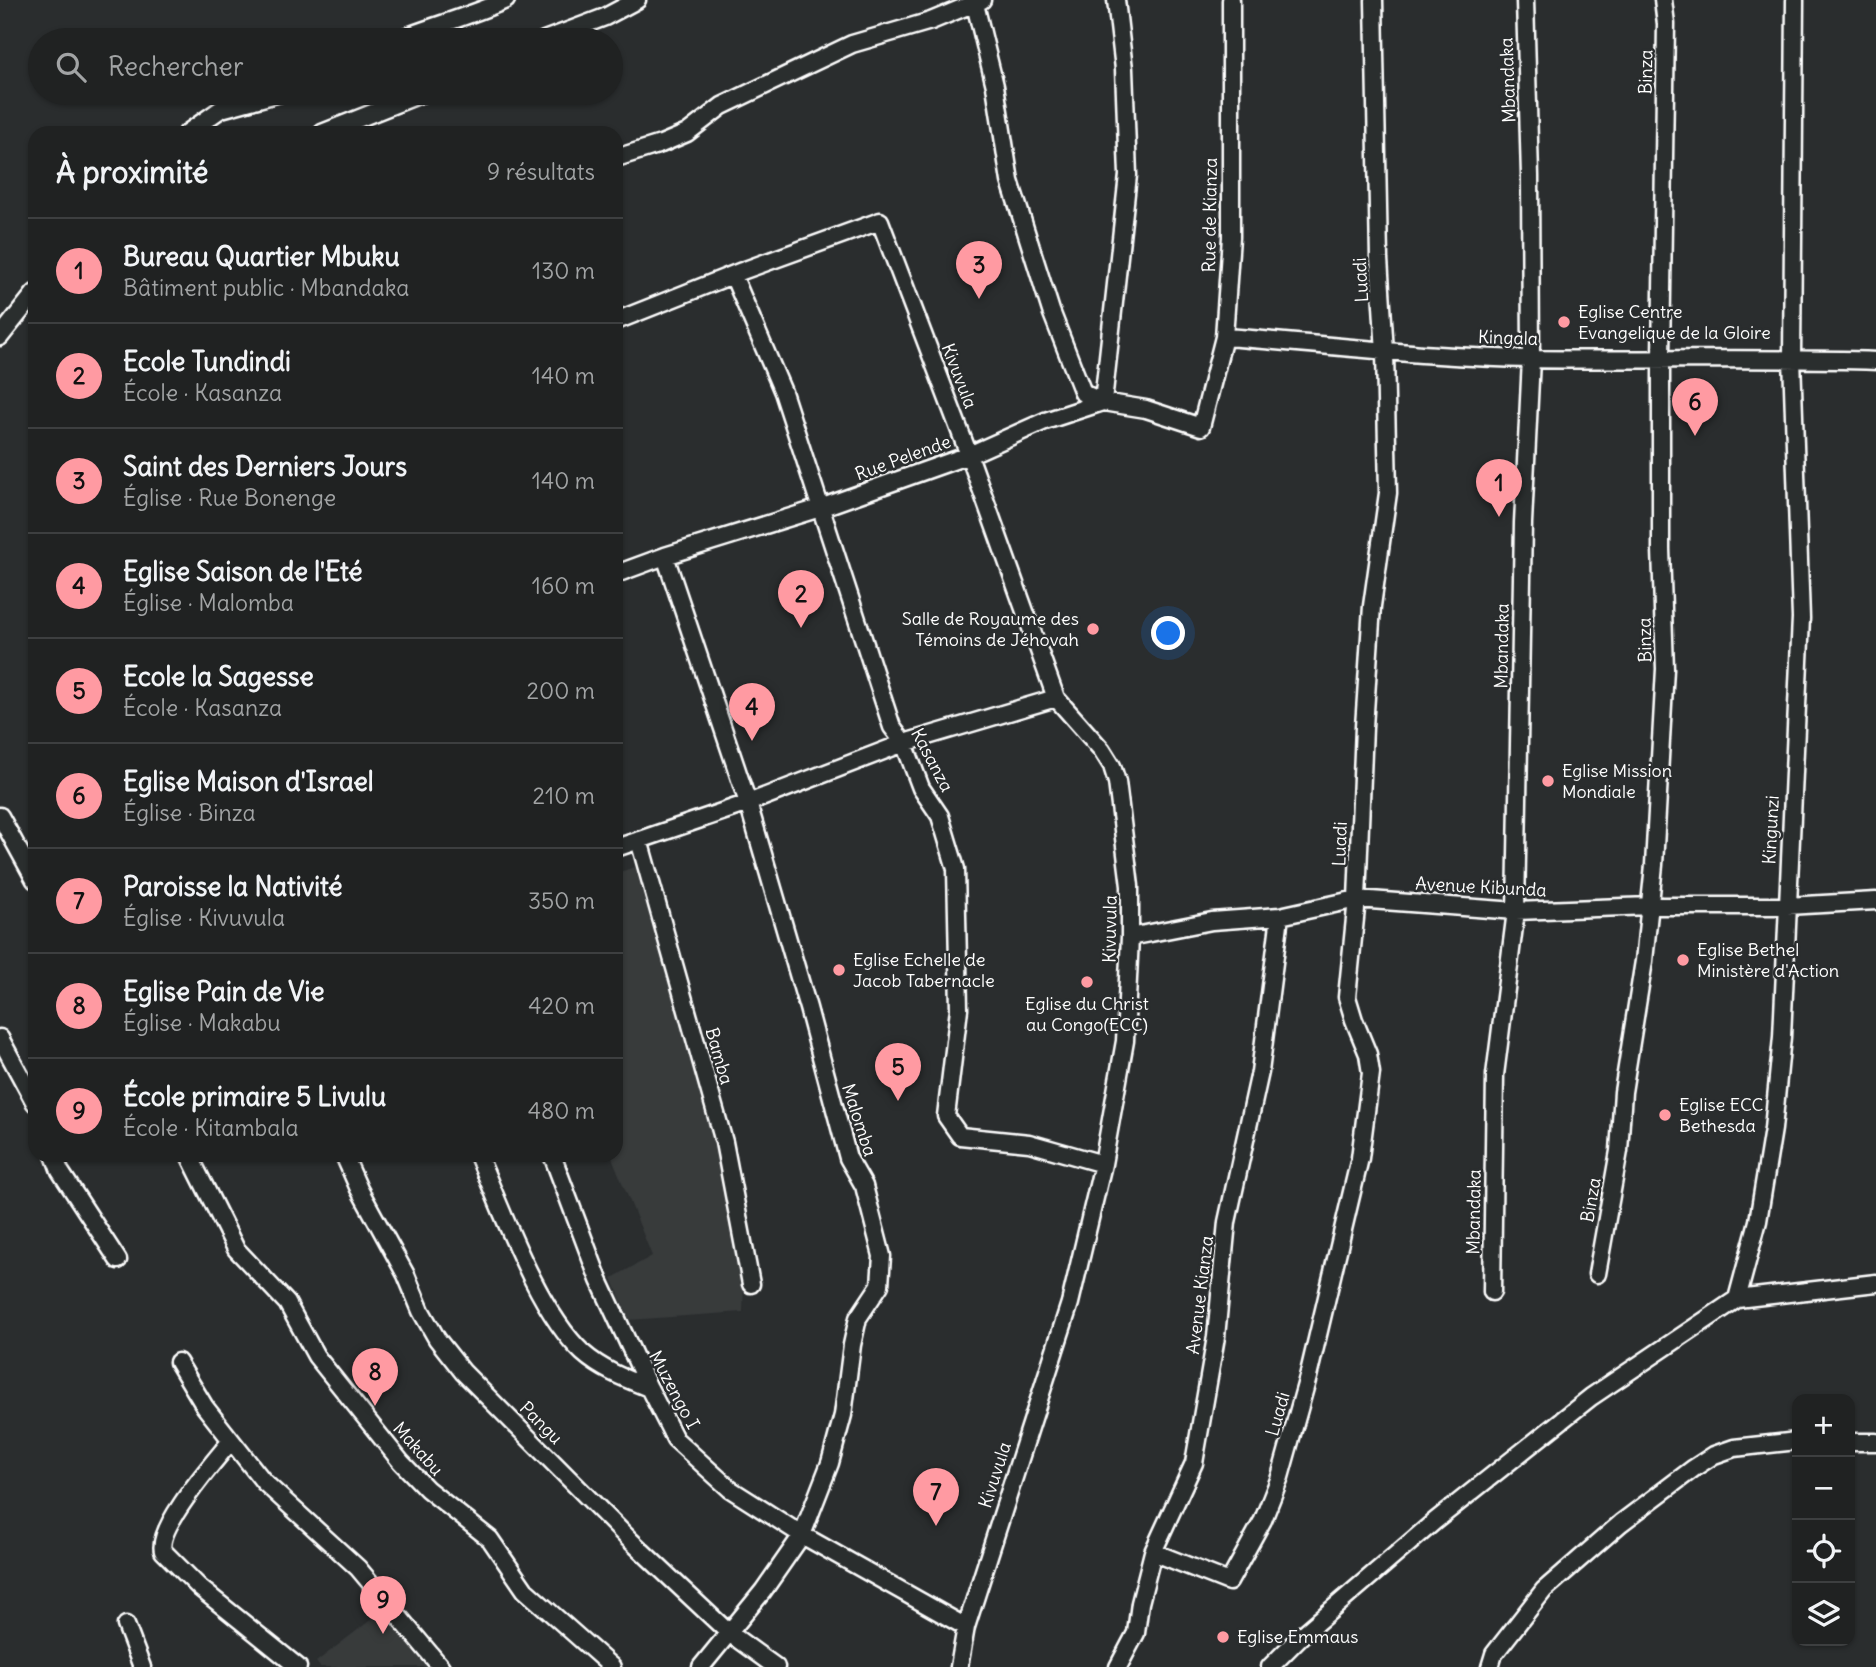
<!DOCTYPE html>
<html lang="fr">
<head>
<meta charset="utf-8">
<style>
  :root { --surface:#202222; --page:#2d2f2f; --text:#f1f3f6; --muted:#a2a4a5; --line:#3d3f40; --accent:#ff9aa2 }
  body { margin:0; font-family:Delius,sans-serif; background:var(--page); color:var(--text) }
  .controls { position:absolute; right:21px; bottom:21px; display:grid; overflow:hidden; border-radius:14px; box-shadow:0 2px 5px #0004 }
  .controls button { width:63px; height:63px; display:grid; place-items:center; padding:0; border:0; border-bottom:2px solid var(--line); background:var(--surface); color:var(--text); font:35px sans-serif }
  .you { position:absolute; left:1169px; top:634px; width:24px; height:24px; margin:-18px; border:5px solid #fff; border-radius:50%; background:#1a73e8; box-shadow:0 0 0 10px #1a73e833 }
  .badge { display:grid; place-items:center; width:46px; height:46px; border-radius:50%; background:var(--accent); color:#111; font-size:23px; font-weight:700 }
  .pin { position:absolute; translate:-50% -58px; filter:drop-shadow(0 2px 4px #0008) }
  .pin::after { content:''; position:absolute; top:37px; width:24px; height:21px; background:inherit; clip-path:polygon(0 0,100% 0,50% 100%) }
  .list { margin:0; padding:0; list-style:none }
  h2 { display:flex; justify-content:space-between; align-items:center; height:91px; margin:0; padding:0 28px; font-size:30px }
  h2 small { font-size:23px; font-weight:400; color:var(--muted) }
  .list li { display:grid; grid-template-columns:46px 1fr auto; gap:21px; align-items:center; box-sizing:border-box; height:105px; padding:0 28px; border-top:2px solid var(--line) }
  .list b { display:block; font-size:26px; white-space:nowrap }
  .list p { margin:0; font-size:23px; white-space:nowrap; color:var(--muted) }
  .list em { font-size:23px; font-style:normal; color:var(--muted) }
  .icon { flex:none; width:38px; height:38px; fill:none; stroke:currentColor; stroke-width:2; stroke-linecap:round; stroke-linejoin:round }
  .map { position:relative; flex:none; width:1876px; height:1667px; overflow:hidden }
  .search { position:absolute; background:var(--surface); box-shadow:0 2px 5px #0004; left:28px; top:28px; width:595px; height:77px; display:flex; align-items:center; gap:18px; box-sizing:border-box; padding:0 24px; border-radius:38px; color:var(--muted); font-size:26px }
  .panel { position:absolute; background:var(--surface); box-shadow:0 2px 5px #0004; left:28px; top:126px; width:595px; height:1036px; border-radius:21px }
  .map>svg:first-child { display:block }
  .built { fill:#373a3b }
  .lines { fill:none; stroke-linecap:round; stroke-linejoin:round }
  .minor-casing { stroke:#fff; stroke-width:21 }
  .minor { stroke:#2a2d2e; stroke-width:16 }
  .poi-dot { fill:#ff9aa2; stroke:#2a2d2e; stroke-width:2.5 }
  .labels { text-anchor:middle; stroke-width:5; stroke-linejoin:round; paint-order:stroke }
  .street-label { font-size:18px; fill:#fff; stroke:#2a2d2e }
  .poi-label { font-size:18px; fill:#fff; stroke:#2a2d2e; text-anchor:start }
</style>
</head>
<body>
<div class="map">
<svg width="1876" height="1667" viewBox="0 0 1876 1667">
  <rect width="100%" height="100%" fill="#2a2d2e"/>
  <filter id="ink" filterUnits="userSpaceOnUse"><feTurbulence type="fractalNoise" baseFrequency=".0143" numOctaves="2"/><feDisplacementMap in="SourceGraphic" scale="14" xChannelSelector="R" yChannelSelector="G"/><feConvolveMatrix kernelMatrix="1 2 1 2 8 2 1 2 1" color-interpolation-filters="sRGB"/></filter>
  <g filter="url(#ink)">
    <!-- built -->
    <path class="built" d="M 635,867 L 707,1109 L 730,1204 L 744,1280 L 743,1312 L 629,1320 L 612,1278 L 652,1256 L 611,1155 L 616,1155 L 616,873 Z
      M 390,1605 L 441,1667 L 320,1667 L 316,1662 Z"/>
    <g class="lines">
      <!-- minor casing -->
      <g class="minor-casing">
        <path id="minor" d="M 974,0 L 995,86 L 1010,181 L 1051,311 L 1083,393 L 1103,402 L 1128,175 L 1124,69 L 1116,0
          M 397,40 C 433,26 470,16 506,0
          M 544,40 L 605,17 L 637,0
          M 187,133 L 221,109 L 280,93
          M 322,133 L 423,93
          M 616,158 L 661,144 L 687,133 L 722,106 L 852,44 L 931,21 L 982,0
          M 733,275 L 783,392 L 892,727 L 904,743 L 921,788 L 940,816 L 956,869 L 959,1009 L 946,1116 L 960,1136 L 1029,1143 L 1103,1164
          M 616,321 L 742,271 L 880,221 L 969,455 L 1056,698 L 1102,750 L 1112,766 L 1117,782 L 1130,886 L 1130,937 L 1125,1041 L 1103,1164 L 1070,1303 L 966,1627 L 959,1667
          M 0,337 L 35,293
          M 1224,337 C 1326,344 1428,358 1531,359 C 1646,361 1761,357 1876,361
          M 665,556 L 748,803 L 808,1008 L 848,1158 L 864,1186 L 882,1256 L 880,1285 L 858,1318 L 852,1345 L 843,1415 L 830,1463 L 802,1535 L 763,1591 L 701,1667
          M 616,574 L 665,556 L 820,508 L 969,455 L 1045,421 L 1103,402 L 1146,409 L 1201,427 L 1224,337 L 1231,237 L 1231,0
          M 0,816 L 35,880
          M 639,840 L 724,1142 L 751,1284
          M 616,848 L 748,803 L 904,743 L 1056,698
          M 1130,937 L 1212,921 L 1280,916 L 1357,899 L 1516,911 L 1650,906 L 1787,906 L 1876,901
          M 0,1038 L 35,1103
          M 54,1155 L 60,1171 L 118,1260
          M 189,1155 L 236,1249 L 287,1303 L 316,1356 L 401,1462 L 427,1489 L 490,1539 L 525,1590 L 612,1667
          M 344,1155 L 359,1189 L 406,1275 L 421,1311 L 437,1339 L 463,1372 L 630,1540 L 729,1633 L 776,1667
          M 478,1155 C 503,1213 538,1311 583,1353 C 602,1370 626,1379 649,1388
          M 552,1155 L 599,1280 L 649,1388 L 675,1439 L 730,1489 L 802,1535 L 966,1627
          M 1597,1274 L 1619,1151 L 1623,1092 L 1644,961 L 1654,865 L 1665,669 L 1661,549 L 1661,358 L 1666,24 L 1663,0
          M 1492,1292 L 1495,1075 L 1516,911 L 1523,523 L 1531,359 L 1530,176 L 1525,0
          M 1737,1299 L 1758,1221 L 1773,1129 L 1782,1037 L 1801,618 L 1792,358 L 1795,0
          M 178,1362 L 205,1407 L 264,1482 L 358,1568 L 441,1667
          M 230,1442 C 214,1462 156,1527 163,1551 L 200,1588 L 298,1667
          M 1850,1442 L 1876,1442
          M 1153,1552 L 1229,1582 L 1263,1520 L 1280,1477 L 1308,1377 L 1360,1158 L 1371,1073 L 1368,1054 L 1354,1020 L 1347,997 L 1357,899 L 1364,727 L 1372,606 L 1388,493 L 1385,352 L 1379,259 L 1374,0
          M 126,1625 L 142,1667
          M 1118,1667 L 1136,1633 L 1140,1603 L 1153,1552 L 1194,1463 L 1216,1337 L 1227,1222 L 1260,1072 L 1280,916
          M 1270,1667 L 1301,1636 L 1435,1521 L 1591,1397 L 1737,1299 L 1876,1283
          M 1490,1667 L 1494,1654 L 1544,1590 L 1621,1523 L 1694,1468 L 1714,1455 L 1734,1448 L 1797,1441"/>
      </g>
      <!-- minor -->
      <use href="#minor" class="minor"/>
    </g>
  </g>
  <!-- markers -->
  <g class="poi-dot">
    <circle cx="1564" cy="322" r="7"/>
    <circle cx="1093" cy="629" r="7"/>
    <circle cx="1548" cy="781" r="7"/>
    <circle cx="1683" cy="960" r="7"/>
    <circle cx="839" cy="970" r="7"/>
    <circle cx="1087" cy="982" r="7"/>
    <circle cx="1665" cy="1115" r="7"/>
    <circle cx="1223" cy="1637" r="7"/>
  </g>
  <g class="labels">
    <!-- street labels -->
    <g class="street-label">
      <text transform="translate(1646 72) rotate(-89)" y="6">Binza</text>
      <text transform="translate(1508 80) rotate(-92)" y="6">Mbandaka</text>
      <text transform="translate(1210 215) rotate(-89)" y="6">Rue de Kianza</text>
      <text transform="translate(1361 280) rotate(-93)" y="6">Luadi</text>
      <text transform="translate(1508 338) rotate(2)" y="6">Kingala</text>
      <text transform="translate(959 376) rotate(69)" y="6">Kivuvula</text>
      <text transform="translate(903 458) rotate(-20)" y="6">Rue Pelende</text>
      <text transform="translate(1645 640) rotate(-91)" y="6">Binza</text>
      <text transform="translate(1502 646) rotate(-89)" y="6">Mbandaka</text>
      <text transform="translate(932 760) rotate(62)" y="6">Kasanza</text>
      <text transform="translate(1771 830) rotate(-87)" y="6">Kingunzi</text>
      <text transform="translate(1340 844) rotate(-88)" y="6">Luadi</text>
      <text transform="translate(1481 887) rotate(3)" y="6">Avenue Kibunda</text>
      <text transform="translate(1110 929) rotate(-89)" y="6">Kivuvula</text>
      <text transform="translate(719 1056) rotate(74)" y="6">Bamba</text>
      <text transform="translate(859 1120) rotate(72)" y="6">Malomba</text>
      <text transform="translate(1591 1200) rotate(-80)" y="6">Binza</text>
      <text transform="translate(1474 1212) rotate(-89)" y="6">Mbandaka</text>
      <text transform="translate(1200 1295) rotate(-83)" y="6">Avenue Kianza</text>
      <text transform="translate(674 1390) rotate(62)" y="6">Muzengo I</text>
      <text transform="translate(1278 1414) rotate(-74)" y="6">Luadi</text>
      <text transform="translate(541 1423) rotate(45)" y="6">Pangu</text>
      <text transform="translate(418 1449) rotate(48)" y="6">Makabu</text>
      <text transform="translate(995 1475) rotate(-72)" y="6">Kivuvula</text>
    </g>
    <!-- poi labels -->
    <g class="poi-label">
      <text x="1578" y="318">Eglise Centre<tspan x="1578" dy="21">Evangelique de la Gloire</tspan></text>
      <text x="1079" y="625" text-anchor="end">Salle de Royaume des<tspan x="1079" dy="21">Témoins de Jéhovah</tspan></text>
      <text x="1562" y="777">Eglise Mission<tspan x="1562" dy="21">Mondiale</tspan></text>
      <text x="1697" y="956">Eglise Bethel<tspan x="1697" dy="21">Ministère d'Action</tspan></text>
      <text x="853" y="966">Eglise Echelle de<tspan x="853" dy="21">Jacob Tabernacle</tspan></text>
      <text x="1087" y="1010" text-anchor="middle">Eglise du Christ<tspan x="1087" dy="21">au Congo(ECC)</tspan></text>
      <text x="1679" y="1111">Eglise ECC<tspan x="1679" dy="21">Bethesda</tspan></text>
      <text x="1237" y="1643">Eglise Emmaus</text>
    </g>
  </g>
</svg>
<div class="controls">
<button>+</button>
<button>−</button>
<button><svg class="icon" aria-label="locate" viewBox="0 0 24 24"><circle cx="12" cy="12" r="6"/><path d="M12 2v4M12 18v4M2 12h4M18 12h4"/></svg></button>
<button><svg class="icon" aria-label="layers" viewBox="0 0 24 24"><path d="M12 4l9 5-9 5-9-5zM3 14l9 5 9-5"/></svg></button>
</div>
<div class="you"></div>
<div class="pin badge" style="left:1499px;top:517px">1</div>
<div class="pin badge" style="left:801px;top:628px">2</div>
<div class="pin badge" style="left:979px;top:299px">3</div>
<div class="pin badge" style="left:752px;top:741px">4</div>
<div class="pin badge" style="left:898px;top:1101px">5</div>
<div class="pin badge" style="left:1695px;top:436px">6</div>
<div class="pin badge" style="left:936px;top:1526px">7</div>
<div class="pin badge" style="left:375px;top:1406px">8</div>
<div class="pin badge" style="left:383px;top:1634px">9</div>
<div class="search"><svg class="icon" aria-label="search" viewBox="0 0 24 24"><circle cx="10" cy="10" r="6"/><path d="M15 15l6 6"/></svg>Rechercher</div>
<section class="panel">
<h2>À proximité<small>9 résultats</small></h2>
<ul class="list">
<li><span class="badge">1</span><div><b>Bureau Quartier Mbuku</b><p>Bâtiment public · Mbandaka</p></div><em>130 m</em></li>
<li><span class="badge">2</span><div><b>Ecole Tundindi</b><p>École · Kasanza</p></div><em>140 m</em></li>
<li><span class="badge">3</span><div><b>Saint des Derniers Jours</b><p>Église · Rue Bonenge</p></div><em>140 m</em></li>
<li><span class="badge">4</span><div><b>Eglise Saison de l'Eté</b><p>Église · Malomba</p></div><em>160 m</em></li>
<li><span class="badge">5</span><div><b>Ecole la Sagesse</b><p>École · Kasanza</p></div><em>200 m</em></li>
<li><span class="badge">6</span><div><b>Eglise Maison d'Israel</b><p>Église · Binza</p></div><em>210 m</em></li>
<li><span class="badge">7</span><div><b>Paroisse la Nativité</b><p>Église · Kivuvula</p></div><em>350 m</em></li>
<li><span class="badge">8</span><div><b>Eglise Pain de Vie</b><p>Église · Makabu</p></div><em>420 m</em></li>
<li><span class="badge">9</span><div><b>École primaire 5 Livulu</b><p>École · Kitambala</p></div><em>480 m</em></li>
</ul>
</section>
</div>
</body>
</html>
